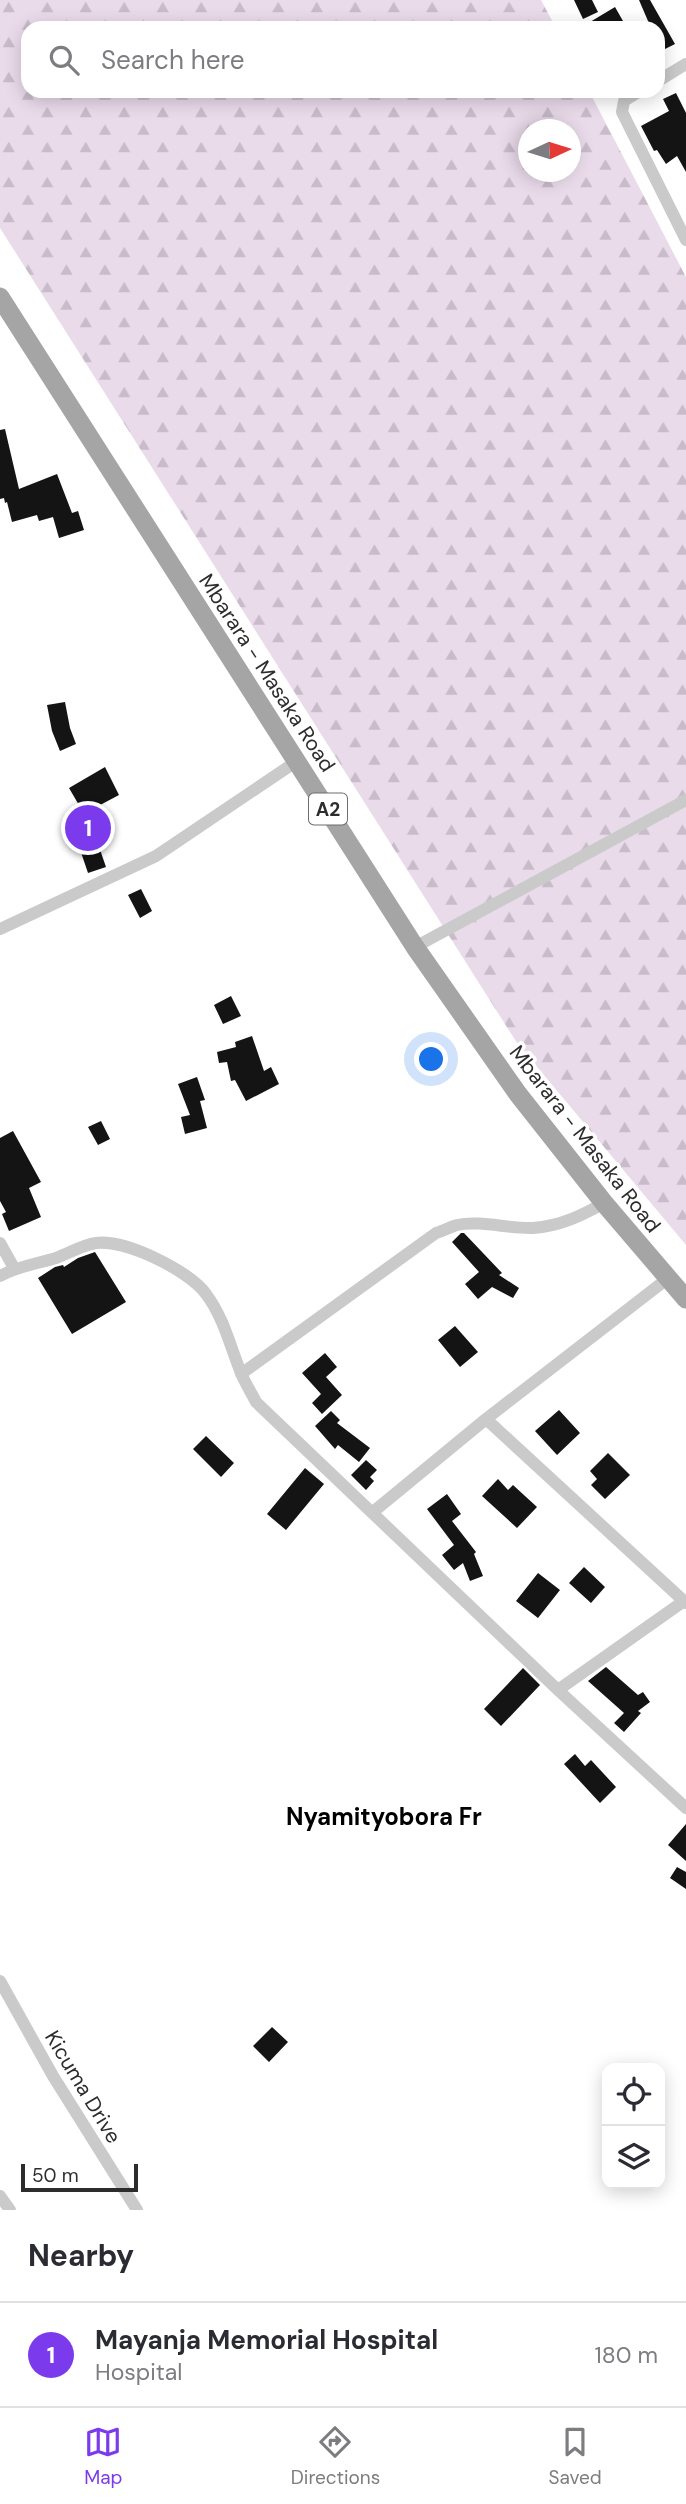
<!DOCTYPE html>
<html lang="en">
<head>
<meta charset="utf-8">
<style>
  :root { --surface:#fff; --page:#f2f2f3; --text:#2b2b33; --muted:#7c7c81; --line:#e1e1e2; --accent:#7c3aed }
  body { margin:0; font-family:"DM Sans",sans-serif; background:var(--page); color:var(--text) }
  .controls { position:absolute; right:21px; bottom:21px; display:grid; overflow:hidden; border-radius:14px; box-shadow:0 4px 18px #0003 }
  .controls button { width:63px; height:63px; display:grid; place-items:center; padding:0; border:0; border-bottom:2px solid var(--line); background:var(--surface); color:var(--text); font:35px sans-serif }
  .compass { position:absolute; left:518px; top:119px; width:63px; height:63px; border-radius:50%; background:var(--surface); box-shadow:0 4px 18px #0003; rotate:86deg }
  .scale { position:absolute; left:21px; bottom:18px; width:117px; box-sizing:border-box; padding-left:7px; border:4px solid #2d2d2d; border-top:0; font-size:19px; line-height:24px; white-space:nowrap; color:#2d2d2d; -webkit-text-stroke:5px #fff; paint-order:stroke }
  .you { position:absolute; left:432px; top:1060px; width:24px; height:24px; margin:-18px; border:5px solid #fff; border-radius:50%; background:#1a73e8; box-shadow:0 0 0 10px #1a73e833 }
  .badge { display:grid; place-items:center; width:46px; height:46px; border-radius:50%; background:var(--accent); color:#fff; font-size:23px; font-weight:700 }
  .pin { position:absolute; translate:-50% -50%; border:4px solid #fff; box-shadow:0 2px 7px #0006 }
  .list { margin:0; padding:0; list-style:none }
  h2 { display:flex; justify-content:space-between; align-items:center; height:91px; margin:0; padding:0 28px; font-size:30px }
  h2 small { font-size:23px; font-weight:400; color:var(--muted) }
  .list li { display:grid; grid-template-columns:46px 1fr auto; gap:21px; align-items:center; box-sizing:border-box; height:105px; padding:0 28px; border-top:2px solid var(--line) }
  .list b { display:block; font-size:26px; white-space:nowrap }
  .list p { margin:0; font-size:23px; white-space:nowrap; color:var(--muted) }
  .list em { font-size:23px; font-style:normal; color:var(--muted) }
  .icon { flex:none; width:38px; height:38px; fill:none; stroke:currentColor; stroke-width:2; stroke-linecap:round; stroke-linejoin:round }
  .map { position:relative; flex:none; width:686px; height:2210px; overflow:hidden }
  .search { position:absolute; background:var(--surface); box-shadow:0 4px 18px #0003; left:21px; right:21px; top:21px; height:77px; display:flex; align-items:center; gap:18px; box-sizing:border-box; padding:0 24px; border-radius:21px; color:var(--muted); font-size:26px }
  .sheet { height:196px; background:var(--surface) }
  nav { display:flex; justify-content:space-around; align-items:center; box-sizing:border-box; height:98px; border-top:2px solid var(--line); background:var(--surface); font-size:19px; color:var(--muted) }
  nav a { display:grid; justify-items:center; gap:4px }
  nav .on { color:var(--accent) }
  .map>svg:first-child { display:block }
  .forest { fill:url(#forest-firs); fill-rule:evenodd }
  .building { fill:#141414 }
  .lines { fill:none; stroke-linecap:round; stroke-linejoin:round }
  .street { stroke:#cacaca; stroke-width:12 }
  .primary { stroke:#a5a5a5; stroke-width:19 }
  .labels { text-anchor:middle; stroke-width:7; stroke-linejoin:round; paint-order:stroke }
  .shield { fill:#fff; stroke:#6c6c6c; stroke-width:2 }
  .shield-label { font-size:19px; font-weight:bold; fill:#2d2d2d }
  .street-label { font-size:21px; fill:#2d2d2d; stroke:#fff }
  .quarter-label { font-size:24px; font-weight:bold; fill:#000; stroke:#fff }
</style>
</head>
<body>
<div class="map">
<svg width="686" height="2210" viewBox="0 0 686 2210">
  <defs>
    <pattern id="forest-firs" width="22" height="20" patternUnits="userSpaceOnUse" patternTransform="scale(1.75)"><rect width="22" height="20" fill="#eadbeb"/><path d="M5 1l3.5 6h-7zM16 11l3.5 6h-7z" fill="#c9bcca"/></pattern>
  </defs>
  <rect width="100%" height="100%" fill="#fff"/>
  <!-- forest -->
  <path class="forest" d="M 0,0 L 541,0 L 556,28 L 28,28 L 28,91 L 589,91 L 686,277 L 686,1245 L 517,1043 L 0,228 ZM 528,130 L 570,130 L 570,172 L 528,172 Z"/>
  <!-- building -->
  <path class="building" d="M 574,0 L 592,0 L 598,12 L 583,19 Z
    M 639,0 L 650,0 L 675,44 L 661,51 L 658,44 L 658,28 L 651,28 Z
    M 615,7 L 627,28 L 580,28 Z
    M 676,93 L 686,113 L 686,172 L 677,156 L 666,164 L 657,150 L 654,151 L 641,126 L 669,111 L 663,99 Z
    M 5,429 L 19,489 L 57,474 L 72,513 L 78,511 L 84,530 L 59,538 L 53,517 L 39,521 L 37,515 L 12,522 L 7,502 L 5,503 L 4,498 L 0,499 L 0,430 Z
    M 65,702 L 70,728 L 76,744 L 60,751 L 52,731 L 47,705 Z
    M 105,767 L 119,795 L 87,812 L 106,867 L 88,873 L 69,817 L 83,812 L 69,788 Z
    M 141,889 L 152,911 L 140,918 L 128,895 Z
    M 231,996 L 241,1016 L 223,1024 L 214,1005 Z
    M 252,1036 L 264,1071 L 271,1067 L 279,1084 L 246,1101 L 235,1080 L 231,1081 L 227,1062 L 219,1063 L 217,1052 L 236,1047 L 235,1042 Z
    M 197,1077 L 205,1100 L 200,1101 L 207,1128 L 185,1134 L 181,1117 L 190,1115 L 178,1084 Z
    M 101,1121 L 110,1139 L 98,1145 L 88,1127 Z
    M 13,1131 L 41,1182 L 29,1188 L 41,1217 L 9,1231 L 2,1214 L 6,1212 L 0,1201 L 0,1138 Z
    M 461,1233 L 464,1233 L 502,1273 L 499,1275 L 519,1288 L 513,1298 L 492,1287 L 478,1299 L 465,1284 L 479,1272 L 452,1242 Z
    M 95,1252 L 126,1302 L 72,1334 L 38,1278 L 55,1267 L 63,1265 L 64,1267 L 78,1258 Z
    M 455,1326 L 478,1352 L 460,1367 L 438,1340 Z
    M 325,1353 L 337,1367 L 326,1377 L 342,1395 L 322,1414 L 312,1403 L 321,1394 L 302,1373 Z
    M 559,1410 L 580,1433 L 557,1455 L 535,1431 Z
    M 331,1411 L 340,1420 L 337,1423 L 370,1448 L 359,1462 L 338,1445 L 335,1449 L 315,1426 Z
    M 206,1436 L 234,1463 L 221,1477 L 193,1449 Z
    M 608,1453 L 630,1475 L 605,1499 L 591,1485 L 597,1479 L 590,1471 Z
    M 366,1460 L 377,1470 L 370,1477 L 374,1481 L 366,1490 L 351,1475 Z
    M 305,1468 L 324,1484 L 286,1530 L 267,1514 Z
    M 498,1479 L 508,1490 L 513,1485 L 537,1507 L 517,1528 L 482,1496 Z
    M 447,1494 L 461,1514 L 452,1521 L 476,1552 L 474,1554 L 483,1576 L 470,1581 L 463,1563 L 454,1570 L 442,1555 L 454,1545 L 427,1509 Z
    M 584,1567 L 605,1587 L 591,1603 L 569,1583 Z
    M 538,1573 L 560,1590 L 538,1618 L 516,1601 Z
    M 606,1667 L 638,1695 L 643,1692 L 650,1702 L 638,1711 L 641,1713 L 624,1732 L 614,1723 L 624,1713 L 588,1681 Z
    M 523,1668 L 540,1685 L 501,1726 L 484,1709 Z
    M 575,1754 L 585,1766 L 591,1760 L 616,1787 L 600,1803 L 564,1764 Z
    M 686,1824 L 686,1861 L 668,1845 Z
    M 677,1867 L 686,1872 L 686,1889 L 670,1878 Z
    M 272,2027 L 288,2042 L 269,2062 L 253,2046 Z"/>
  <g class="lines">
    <!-- street -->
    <path class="street" d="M 658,81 L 686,64
      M 640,91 L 624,101 L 622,112 L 686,240
      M 0,929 L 156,856 L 297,761
      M 415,947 L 686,800
      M 0,1243 L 14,1268
      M 0,1276 C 18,1266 36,1264 56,1258 C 70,1253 82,1245 96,1243 C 125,1239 190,1271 206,1294 C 224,1318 230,1346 241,1373 C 245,1383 251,1392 256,1402 L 558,1690 L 686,1808
      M 241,1374 L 436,1233 C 443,1231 450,1227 457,1225 C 481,1220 508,1229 533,1228 C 560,1226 581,1216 604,1203
      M 486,1419 L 686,1603
      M 373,1512 L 486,1419 L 667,1279
      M 558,1690 L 684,1601
      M 0,1981 L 53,2076 L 137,2210
      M 0,2196 L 10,2210"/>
    <!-- primary -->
    <path class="primary" d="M 0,297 L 415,947 L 518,1094 L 604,1203 L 686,1299"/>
  </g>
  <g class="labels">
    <!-- shield labels -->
    <rect class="shield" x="309" y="793.5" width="38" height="31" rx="5"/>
    <g class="shield-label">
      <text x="328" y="816">A2</text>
    </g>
    <!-- street labels -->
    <g class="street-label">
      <text transform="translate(267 673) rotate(57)" y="7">Mbarara - Masaka Road</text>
      <text transform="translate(585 1139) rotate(52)" y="7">Mbarara - Masaka Road</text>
      <text transform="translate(83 2087) rotate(59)" y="7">Kicuma Drive</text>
    </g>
    <!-- quarter labels -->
    <g class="quarter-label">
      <text x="384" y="1825">Nyamityobora Fr</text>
    </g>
  </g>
</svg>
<div class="controls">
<button><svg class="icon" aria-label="locate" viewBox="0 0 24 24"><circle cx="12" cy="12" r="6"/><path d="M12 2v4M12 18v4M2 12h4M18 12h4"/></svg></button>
<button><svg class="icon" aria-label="layers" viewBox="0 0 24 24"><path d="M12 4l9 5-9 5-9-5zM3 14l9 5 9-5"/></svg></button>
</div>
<svg class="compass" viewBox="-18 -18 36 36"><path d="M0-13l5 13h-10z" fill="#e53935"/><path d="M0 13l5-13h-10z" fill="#7c7c81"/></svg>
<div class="scale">50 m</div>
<div class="you"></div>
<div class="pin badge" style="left:88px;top:828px">1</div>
<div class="search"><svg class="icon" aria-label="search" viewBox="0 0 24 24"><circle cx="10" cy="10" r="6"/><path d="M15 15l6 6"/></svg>Search here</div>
</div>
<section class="sheet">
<h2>Nearby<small></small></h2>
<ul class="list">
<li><span class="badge">1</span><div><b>Mayanja Memorial Hospital</b><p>Hospital</p></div><em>180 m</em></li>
</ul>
</section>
<nav>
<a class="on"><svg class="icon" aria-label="map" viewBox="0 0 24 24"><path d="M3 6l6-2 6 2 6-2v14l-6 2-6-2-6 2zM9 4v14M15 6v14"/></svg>Map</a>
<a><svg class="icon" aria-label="directions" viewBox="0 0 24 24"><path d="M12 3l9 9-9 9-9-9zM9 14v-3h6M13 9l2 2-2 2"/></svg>Directions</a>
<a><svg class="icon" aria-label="saved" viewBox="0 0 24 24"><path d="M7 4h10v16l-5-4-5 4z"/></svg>Saved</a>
</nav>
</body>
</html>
